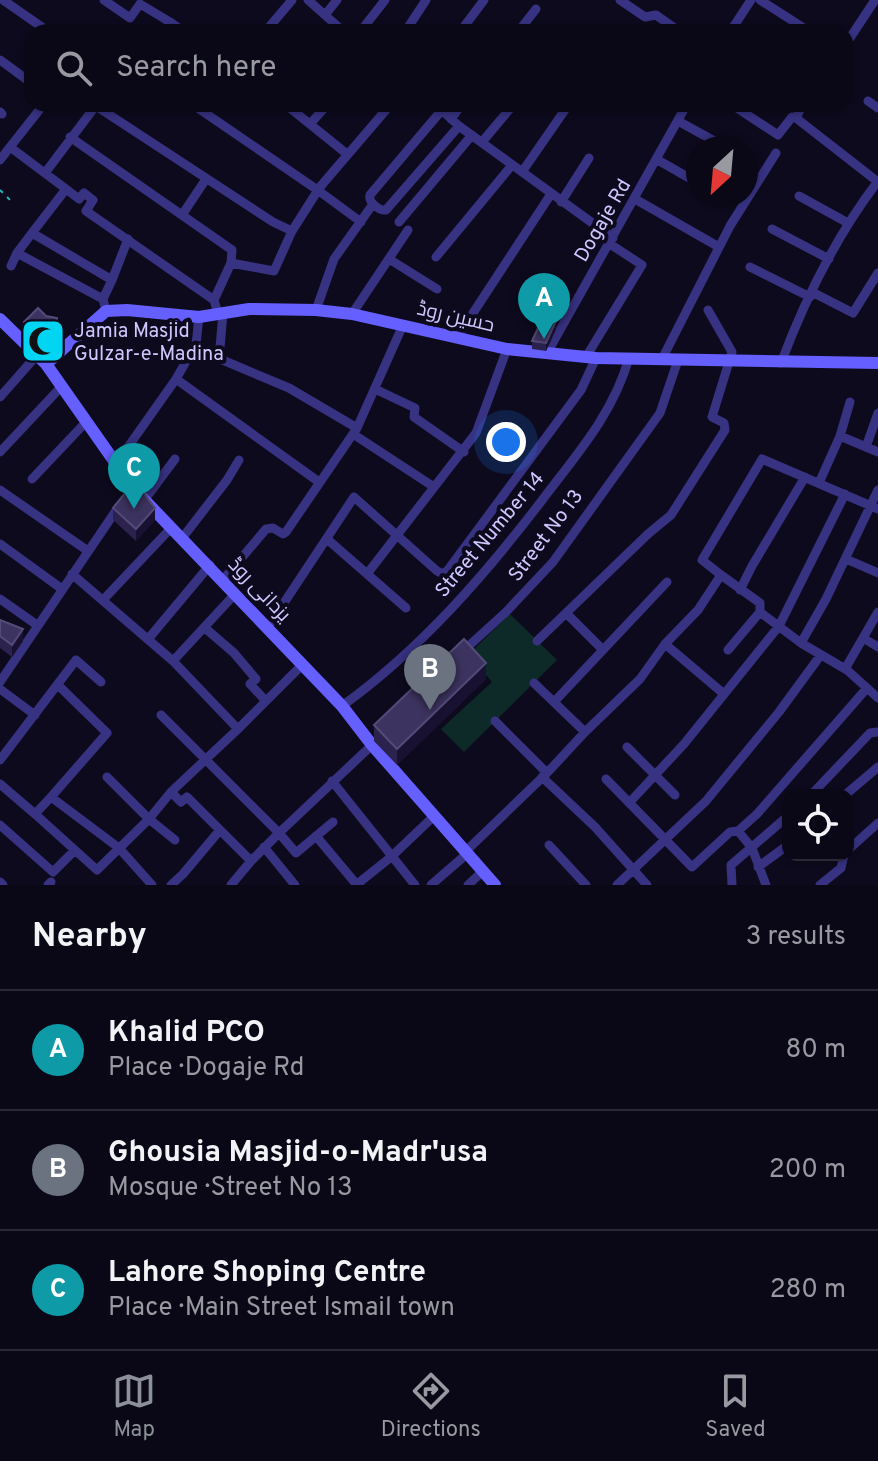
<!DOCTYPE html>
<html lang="en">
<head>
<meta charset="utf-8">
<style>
  :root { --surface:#0a0816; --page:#13111f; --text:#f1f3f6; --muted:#999aa1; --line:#2a2935; --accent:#8c9099 }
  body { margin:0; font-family:Overpass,Cairo,sans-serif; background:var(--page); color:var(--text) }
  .controls { position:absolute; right:24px; bottom:24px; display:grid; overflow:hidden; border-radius:16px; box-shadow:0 2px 6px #0004 }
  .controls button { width:72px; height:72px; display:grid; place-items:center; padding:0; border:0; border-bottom:2px solid var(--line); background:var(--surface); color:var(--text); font:40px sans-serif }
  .compass { position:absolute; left:686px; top:136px; width:72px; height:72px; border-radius:50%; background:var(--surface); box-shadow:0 2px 6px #0004; rotate:206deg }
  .you { position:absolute; left:506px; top:442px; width:28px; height:28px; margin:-20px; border:6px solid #fff; border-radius:50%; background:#1a73e8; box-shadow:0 0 0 12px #1a73e833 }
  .badge { display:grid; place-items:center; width:52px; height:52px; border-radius:50%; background:var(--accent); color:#fff; font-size:26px; font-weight:700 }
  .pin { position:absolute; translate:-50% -66px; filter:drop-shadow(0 2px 4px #0008) }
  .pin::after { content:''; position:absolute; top:42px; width:28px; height:24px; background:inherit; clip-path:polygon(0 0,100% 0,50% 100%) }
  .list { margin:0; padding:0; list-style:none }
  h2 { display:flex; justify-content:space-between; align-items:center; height:104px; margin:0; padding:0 32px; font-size:34px }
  h2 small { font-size:26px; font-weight:400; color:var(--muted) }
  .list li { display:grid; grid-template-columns:52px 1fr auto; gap:24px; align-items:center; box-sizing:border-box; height:120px; padding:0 32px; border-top:2px solid var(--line) }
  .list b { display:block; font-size:30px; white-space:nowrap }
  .list p { margin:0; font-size:26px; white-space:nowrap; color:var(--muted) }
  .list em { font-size:26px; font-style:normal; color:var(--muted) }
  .icon { flex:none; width:44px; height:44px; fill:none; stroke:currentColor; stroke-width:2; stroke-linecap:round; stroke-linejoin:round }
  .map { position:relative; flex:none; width:878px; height:885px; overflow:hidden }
  .search { position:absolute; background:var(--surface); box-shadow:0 2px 6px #0004; left:24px; right:24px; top:24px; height:88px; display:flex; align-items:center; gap:20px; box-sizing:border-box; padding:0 28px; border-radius:24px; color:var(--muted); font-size:30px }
  .sheet { height:464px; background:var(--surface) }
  nav { display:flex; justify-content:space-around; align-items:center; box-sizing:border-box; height:112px; border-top:2px solid var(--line); background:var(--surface); font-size:22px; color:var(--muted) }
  nav a { display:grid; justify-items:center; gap:4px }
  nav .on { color:var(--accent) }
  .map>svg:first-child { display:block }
  .green { fill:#0d2928 }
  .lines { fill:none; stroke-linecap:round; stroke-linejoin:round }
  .path { stroke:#25b6b0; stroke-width:2; stroke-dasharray:4 6; stroke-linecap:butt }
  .street { stroke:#373281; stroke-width:9 }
  .secondary { stroke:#665fff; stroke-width:12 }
  .wall { fill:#2b224d }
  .shaded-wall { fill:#181132 }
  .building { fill:#3d3360; stroke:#544b79; stroke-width:2 }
  .labels { text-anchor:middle; stroke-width:8; stroke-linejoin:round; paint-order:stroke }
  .street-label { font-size:20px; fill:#cfc8ff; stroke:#0e0a1e }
  .poi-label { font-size:20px; fill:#cfc8ff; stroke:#0e0a1e; text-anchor:start }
</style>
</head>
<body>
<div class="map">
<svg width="878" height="885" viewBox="0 0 878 885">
  <rect width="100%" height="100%" fill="#0e0a1e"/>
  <!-- green -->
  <path class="green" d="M 510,614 L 557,660 L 464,752 L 441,729 L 492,682 L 468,655 Z"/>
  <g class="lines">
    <!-- path -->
    <path class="path" d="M 0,190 L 12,202"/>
    <!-- street -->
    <path class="street" d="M 3,0 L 49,32
      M 104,0 L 130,18 L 140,4 L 170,22 L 163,32
      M 308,0 L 344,32
      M 620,0 L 645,17 L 656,15 L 680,32
      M 760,0 L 810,32
      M 325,15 L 337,0
      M 170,22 L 184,32
      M 265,32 L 292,0
      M 360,32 L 385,0
      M 405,32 L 426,0
      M 460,32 L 484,0
      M 518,32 L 536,9
      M 730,32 L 751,0
      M 846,44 L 875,0
      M 0,60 L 26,79
      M 868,101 L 878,108
      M 44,104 L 10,147 L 66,189 L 32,233 L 112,280 L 103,299 L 106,311
      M 192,104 L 319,191 L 361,222
      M 285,104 L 347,154
      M 435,104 L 459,126 L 613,238
      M 731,104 L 778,135 L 792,117 L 796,118 L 803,104
      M 96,106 L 273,222 L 292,231 L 320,187 L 391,104
      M 441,111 L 370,195 C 368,202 379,211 386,210 L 459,126
      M 0,112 L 2,114
      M 796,118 L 878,182
      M 451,119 L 462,104
      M 678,121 L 727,148
      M 310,124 L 328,104
      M 70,137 L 232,250 L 231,263 L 214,300
      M 482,142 L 514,104
      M 656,159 L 698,183
      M 0,160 L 10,147
      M 522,172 L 569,104
      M 45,173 L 97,104
      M 66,189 L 79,199 L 84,193 L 93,200 L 86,211 L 214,300 L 218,314
      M 799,196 L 848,223
      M 635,199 L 719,247
      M 561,202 L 589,158
      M 182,215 L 206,179
      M 399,222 L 472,135
      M 772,229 L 829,259
      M 32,233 L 17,253 L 103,299
      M 436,257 L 512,165
      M 389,259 L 437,289
      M 231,263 L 274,271 L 292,231
      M 11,266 L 17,253
      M 750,267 L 810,297
      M 112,280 L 128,239
      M 812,292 L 853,313 L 878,273
      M 316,310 L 334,259 L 373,204
      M 352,314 L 408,230
      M 458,336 L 551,194
      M 194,348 L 289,388 L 357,428
      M 547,353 L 687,104
      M 586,357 L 642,265 L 610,244
      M 219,359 L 223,313
      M 662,359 L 730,226 L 776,153
      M 781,363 C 805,299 837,235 878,181
      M 176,379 L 319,482
      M 375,389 L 415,408 L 414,417 L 464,452
      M 0,397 L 37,355
      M 353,434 L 434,487
      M 840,436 L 850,402
      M 866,447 L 878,413
      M 0,452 L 61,387
      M 116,464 L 176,379 L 196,344 L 199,317
      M 32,479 L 86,422
      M 819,483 L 840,436 L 878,452
      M 0,490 L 88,551
      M 145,499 L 175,459
      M 183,537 L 227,480 L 239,460
      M 327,539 L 406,608
      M 0,544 L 62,589
      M 846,559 L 878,573
      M 72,574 L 173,661 L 234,595
      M 367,574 L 476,433 L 507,349
      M 721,575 L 702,560 L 762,459 L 878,509
      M 223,580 L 266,529 L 273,528 L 283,534 L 286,532 L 357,428 L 403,325
      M 740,590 L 752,566 L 805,477
      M 0,599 L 37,625
      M 103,600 L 172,527
      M 567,614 L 603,650
      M 268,627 L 354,497 L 437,571 L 443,574 L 448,570 L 581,390 L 596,358
      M 205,628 L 234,653 L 256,679 L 250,684 L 266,701
      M 149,638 L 210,565
      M 863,638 L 878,647
      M 537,641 L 648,534 L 671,515 L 725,430 L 724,423 L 712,417 L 732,352 L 708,310
      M 801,643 L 826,599 L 878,490
      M 665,644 L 724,694
      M 728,650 L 760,612
      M 462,652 L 506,612 L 553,562 L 660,413 L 678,360
      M 173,661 L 238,729 L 303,664
      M 845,669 L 878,612
      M 0,682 L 119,506
      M 534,683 L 585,732 L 547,773
      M 0,689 L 35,715
      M 554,702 L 667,582
      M 342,706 C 421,649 485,575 543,499 C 577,454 613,414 629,358
      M 161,715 L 279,833 L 251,861 L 231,885
      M 585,732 L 640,679 L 665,644 L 698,610 L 721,575 L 760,603 L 760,612 L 801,643 L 847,670 L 867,688
      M 627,747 L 675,795
      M 0,760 L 76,660 L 101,682
      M 107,777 L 149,819 L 175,840
      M 542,777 L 595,827 L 647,885
      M 606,779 L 692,867 L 730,832 L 738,831 L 757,814 L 867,688 L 878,698
      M 332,781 L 415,885
      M 0,784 L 35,814 L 51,797 L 119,848 L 152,885
      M 171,792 L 181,802 L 187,797 L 251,861
      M 811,795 L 870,733 L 878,732
      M 845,795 L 878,767
      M 51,797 L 107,733 L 58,685
      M 629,803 L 684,744 L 779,626 L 845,494
      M 35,814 L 97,870 L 149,819 L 171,792 L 238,729
      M 333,822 L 296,853 L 279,833 L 372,745
      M 0,825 L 53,872 L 75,850
      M 738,831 L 752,848 L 766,885
      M 316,836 L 357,885
      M 549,845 L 586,885
      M 264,847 L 295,885
      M 848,850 L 878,823
      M 466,851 L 547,773 L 495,721
      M 758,867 L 788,845
      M 0,882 L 3,885
      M 48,885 L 51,882
      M 171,885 L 183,874 L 220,830
      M 356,885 L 391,857 L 434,816
      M 431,885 L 468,853
      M 468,885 L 483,871
      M 617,885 L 706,801 L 779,712 L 820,656
      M 732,885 L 731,865 L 788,816
      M 820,885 L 841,868 L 844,855"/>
    <!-- secondary -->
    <path class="secondary" d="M 0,319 L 46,364 L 133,488 L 342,706 L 372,745 L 495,885
      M 46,364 L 106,311 L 127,310 L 199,317 L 249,309 L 316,310 L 352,314 L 507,349 L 596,358 L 878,363"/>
  </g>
  <!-- wall -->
  <path class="wall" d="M 24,322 L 57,330 L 53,347 L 45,353 L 24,334 Z
    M 556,329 L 546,351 L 532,349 L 532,341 Z
    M 113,508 L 155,520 L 136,541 L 113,520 Z
    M 0,620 L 23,641 L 12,657 L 0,648 Z
    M 486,679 L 397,765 L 374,741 L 374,725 Z"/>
  <!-- shaded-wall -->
  <path class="shaded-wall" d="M 57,318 L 57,330 L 53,347 L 45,353 L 45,341 Z
    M 556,321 L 556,329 L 546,351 L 546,343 Z
    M 155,508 L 155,520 L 136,541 L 136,529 Z
    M 23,629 L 23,641 L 12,657 L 12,645 Z
    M 486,663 L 486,679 L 397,765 L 397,749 Z"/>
  <!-- building -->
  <path class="building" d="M 38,308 L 46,316 L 57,318 L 53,335 L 45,341 L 24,322 Z
    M 544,315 L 556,321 L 546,343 L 532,341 Z
    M 130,487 L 139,487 L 155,508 L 136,529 L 113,508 Z
    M 0,620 L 23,629 L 12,645 L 0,636 Z
    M 464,639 L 486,663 L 397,749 L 374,725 Z"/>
  <!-- icons -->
  <defs>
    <g id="mosque-square" transform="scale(2.3)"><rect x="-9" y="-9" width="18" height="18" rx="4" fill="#00d6f3" stroke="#0e0a1e"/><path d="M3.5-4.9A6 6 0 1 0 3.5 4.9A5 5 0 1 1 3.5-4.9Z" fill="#111"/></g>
  </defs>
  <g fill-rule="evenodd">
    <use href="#mosque-square" x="43" y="341"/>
  </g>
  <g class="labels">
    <!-- street labels -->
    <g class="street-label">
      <text transform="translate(602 220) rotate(-60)" y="7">Dogaje Rd</text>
      <text transform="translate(456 316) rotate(13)" y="7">حسین روڈ</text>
      <text transform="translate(489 534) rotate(-50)" y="7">Street Number 14</text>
      <text transform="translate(545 535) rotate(-53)" y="7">Street No 13</text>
      <text transform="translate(260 589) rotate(46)" y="7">یزدانی روڈ</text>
    </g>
    <!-- poi labels -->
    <g class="poi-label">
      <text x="74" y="337">Jamia Masjid<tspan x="74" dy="23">Gulzar-e-Madina</tspan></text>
    </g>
  </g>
</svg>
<div class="controls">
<button><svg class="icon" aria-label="locate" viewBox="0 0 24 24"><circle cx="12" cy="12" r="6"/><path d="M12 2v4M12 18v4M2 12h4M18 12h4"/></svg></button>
</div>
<svg class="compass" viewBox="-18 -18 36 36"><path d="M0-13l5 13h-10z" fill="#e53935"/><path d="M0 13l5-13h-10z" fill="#999aa1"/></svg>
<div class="you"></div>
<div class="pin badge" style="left:544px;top:339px;background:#0f9aa8">A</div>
<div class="pin badge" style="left:430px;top:710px;background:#6b7280">B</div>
<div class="pin badge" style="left:134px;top:509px;background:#0f9aa8">C</div>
<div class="search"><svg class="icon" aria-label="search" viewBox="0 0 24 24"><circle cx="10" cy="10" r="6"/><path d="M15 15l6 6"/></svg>Search here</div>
</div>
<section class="sheet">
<h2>Nearby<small>3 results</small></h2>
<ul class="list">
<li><span class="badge" style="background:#0f9aa8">A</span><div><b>Khalid PCO</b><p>Place · Dogaje Rd</p></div><em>80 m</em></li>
<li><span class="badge" style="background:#6b7280">B</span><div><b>Ghousia Masjid-o-Madr'usa</b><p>Mosque · Street No 13</p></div><em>200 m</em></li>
<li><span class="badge" style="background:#0f9aa8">C</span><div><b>Lahore Shoping Centre</b><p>Place · Main Street Ismail town</p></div><em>280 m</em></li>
</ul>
</section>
<nav>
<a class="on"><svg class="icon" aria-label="map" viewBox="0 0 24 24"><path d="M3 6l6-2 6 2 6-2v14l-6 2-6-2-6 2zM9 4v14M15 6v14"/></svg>Map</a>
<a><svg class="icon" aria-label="directions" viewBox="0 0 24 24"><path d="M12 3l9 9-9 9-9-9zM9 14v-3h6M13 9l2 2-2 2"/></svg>Directions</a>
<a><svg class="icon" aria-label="saved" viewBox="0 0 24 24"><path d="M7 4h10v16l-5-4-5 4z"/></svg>Saved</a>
</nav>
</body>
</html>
